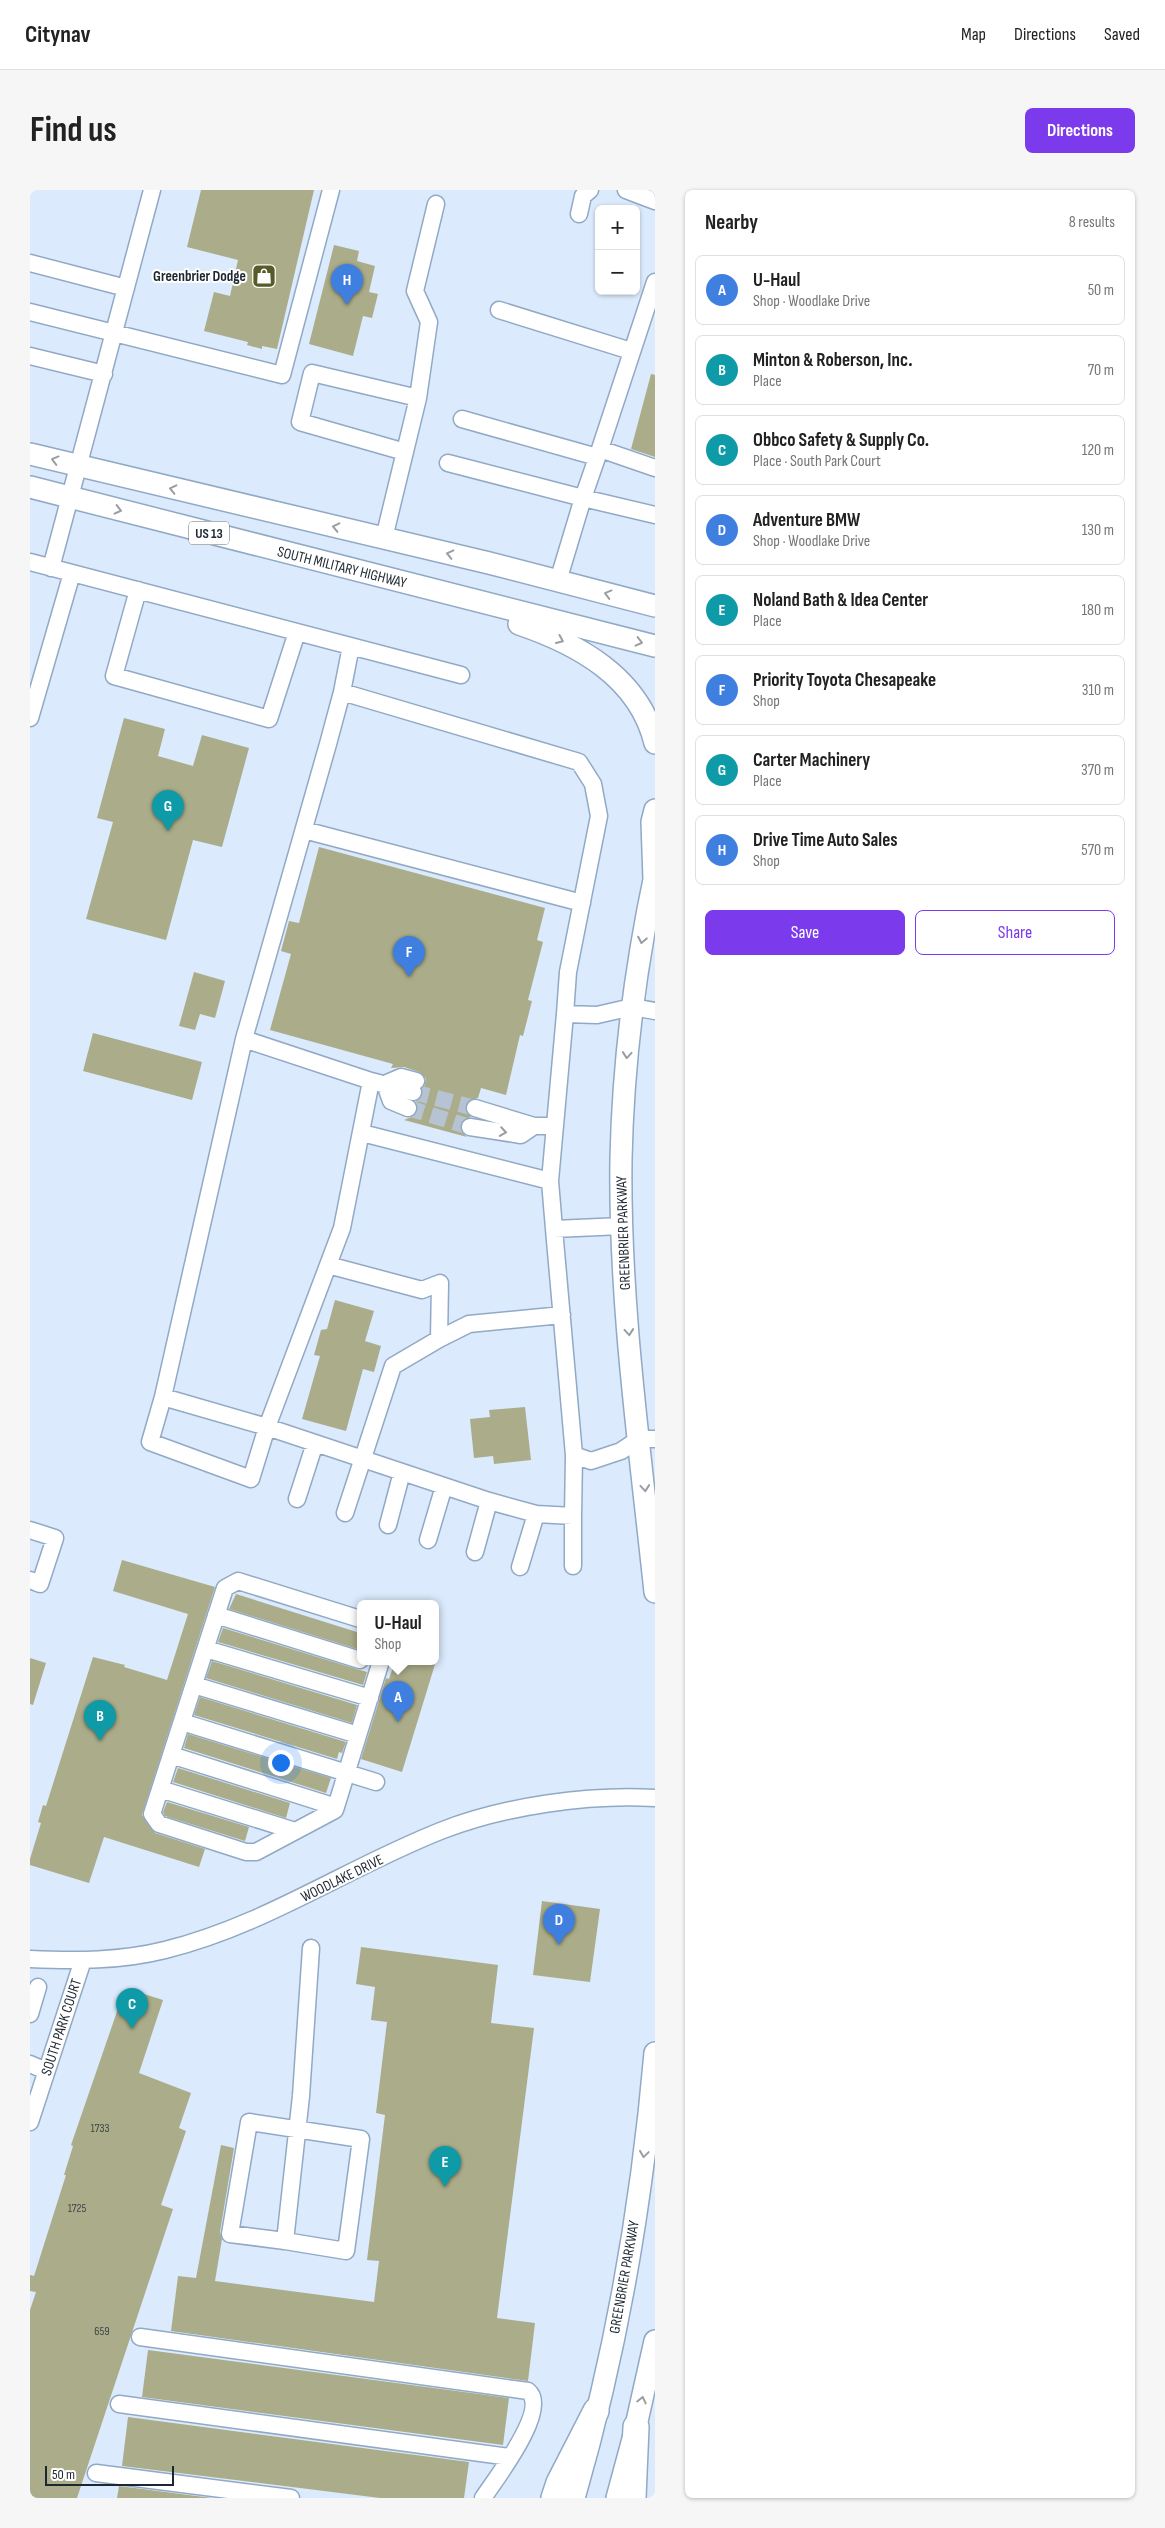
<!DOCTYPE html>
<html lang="en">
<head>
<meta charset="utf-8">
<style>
  :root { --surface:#fff; --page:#f6f6f6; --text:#222; --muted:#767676; --line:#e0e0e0; --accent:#7c3aed }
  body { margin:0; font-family:"Sofia Sans Condensed",sans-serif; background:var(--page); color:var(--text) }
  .controls { position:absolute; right:15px; top:15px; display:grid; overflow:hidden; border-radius:8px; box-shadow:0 1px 4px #0004 }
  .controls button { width:45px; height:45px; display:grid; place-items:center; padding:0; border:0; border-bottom:1px solid var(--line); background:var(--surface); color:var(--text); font:25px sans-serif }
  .scale { position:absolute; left:15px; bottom:12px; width:129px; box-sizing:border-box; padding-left:5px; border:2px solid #1d2731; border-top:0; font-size:14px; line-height:18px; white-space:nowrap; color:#1d2731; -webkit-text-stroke:4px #fff; paint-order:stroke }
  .you { position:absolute; left:250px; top:1572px; width:18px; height:18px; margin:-12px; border:4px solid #fff; border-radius:50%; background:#1a73e8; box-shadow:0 0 0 8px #1a73e833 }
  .badge { display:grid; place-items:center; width:32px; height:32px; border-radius:50%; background:var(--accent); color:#fff; font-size:16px; font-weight:700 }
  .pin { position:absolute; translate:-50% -41px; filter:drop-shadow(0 1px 2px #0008) }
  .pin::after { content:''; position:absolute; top:26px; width:18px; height:15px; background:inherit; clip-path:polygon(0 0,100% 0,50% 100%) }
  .popup { position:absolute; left:327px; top:1410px; width:82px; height:65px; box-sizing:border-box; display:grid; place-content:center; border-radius:8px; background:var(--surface); filter:drop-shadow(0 1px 4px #0005); font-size:16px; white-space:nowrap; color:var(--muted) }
  .popup b { font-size:19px; color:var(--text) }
  .popup::after { content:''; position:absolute; left:50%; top:100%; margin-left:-10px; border:10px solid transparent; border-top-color:var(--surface) }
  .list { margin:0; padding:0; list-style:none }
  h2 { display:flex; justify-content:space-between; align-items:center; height:65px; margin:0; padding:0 20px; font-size:21px }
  h2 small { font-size:16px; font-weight:400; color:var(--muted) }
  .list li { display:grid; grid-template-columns:32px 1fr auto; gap:15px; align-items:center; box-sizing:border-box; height:70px; margin:0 10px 10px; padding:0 10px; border:1px solid var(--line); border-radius:8px }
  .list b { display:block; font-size:19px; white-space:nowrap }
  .list p { margin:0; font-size:16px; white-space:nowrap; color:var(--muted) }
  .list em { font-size:16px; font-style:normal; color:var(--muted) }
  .actions { display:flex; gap:10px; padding:15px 20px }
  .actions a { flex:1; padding:11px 0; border:1px solid var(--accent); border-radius:8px; text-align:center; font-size:18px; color:var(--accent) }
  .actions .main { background:var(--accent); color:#fff }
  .map { position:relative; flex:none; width:625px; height:2308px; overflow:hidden; border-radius:8px }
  header { display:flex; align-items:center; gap:30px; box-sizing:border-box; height:70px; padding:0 25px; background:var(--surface); border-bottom:1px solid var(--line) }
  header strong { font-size:24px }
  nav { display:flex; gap:28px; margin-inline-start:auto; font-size:18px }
  .intro { display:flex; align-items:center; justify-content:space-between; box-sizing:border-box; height:120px; padding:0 30px }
  h1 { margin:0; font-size:35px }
  .button { padding:12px 22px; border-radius:8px; background:var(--accent); color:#fff; font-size:18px; font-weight:700 }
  main { display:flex; gap:30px; padding:0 30px }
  aside { flex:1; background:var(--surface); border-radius:8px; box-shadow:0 1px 4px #0004 }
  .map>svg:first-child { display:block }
  .building { fill:#abad8a }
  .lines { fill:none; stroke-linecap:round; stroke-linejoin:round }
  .minor-tunnel { stroke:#b5c3d3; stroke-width:16; stroke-dasharray:16 8; stroke-linecap:butt }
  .minor-casing { stroke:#91a9c5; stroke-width:19 }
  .major-casing { stroke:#91a9c5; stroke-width:24 }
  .highway-casing { stroke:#91a9c5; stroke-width:28 }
  .minor { stroke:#fff; stroke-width:16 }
  .major { stroke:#fff; stroke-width:21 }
  .highway { stroke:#fff; stroke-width:25 }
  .oneway { stroke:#999ea2 }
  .labels { text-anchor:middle; stroke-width:4; stroke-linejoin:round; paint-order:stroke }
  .number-label { font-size:12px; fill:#404847 }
  .shield { fill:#fff; stroke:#61686f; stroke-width:1 }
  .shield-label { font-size:14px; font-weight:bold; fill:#1d2731 }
  .poi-label { font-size:15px; font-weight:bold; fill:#1d2731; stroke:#fff; text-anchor:end }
  .street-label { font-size:15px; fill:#1d2731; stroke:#fff }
</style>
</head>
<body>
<header>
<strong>Citynav</strong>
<nav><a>Map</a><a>Directions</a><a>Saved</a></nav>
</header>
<div class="intro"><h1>Find us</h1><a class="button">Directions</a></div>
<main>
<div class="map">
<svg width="625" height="2308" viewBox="0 0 625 2308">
  <rect width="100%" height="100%" fill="#dbeafc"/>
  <!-- building -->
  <path class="building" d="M 171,0 L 284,0 L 247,159 L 232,156 L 232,159 L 217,155 L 218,152 L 174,141 L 184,102 L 200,106 L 208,70 L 157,57 Z
    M 304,55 L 329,61 L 327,71 L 345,76 L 339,102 L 348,104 L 342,128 L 333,126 L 323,166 L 279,154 Z
    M 621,184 L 625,185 L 625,267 L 601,259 Z
    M 94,528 L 135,539 L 128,566 L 163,576 L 172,545 L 219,558 L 192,657 L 163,650 L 136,750 L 56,729 L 83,632 L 67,628 Z
    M 289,657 L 515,718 L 507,750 L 513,752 L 498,810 L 502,811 L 493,846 L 490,845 L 476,905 L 451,898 L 448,908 L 438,911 L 435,920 L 441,927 L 433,930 L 430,936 L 431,941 L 437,947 L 374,930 L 384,926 L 387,922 L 386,912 L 392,905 L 396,889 L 389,882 L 374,877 L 361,878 L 363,874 L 240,840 L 261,764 L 251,761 L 259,731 L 269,733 Z
    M 164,782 L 195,791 L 185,828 L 170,824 L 165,840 L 149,836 Z
    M 63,843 L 172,872 L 162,910 L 53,881 Z
    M 305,1110 L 344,1121 L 335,1151 L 351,1156 L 344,1182 L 333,1179 L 316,1241 L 272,1229 L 290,1166 L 284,1165 L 291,1140 L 297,1139 Z
    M 495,1217 L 501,1270 L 464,1274 L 463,1266 L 444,1268 L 440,1229 L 460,1227 L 459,1220 Z
    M 92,1370 L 185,1397 L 112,1625 L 125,1643 L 175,1659 L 169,1677 L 74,1647 L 59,1693 L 0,1675 L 0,1669 L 11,1633 L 8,1632 L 13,1615 L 16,1616 L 63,1467 L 95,1475 L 94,1477 L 137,1490 L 158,1424 L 83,1401 Z
    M 206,1404 L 330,1443 L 330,1460 L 199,1419 Z
    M 193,1438 L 330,1480 L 337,1482 L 333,1495 L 188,1452 Z
    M 0,1468 L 16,1473 L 3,1515 L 0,1514 Z
    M 182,1471 L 327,1515 L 322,1533 L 176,1488 Z
    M 365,1471 L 406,1471 L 372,1582 L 331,1569 L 356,1488 L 359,1489 Z
    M 170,1507 L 316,1552 L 312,1563 L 309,1562 L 307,1569 L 164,1525 Z
    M 158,1544 L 301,1588 L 296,1603 L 154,1558 Z
    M 148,1578 L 260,1613 L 256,1628 L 143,1592 Z
    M 137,1612 L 219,1637 L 215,1651 L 135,1626 L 133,1622 Z
    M 512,1711 L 570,1719 L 560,1792 L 503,1785 Z
    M 331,1757 L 468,1775 L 461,1833 L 504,1838 L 467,2128 L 505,2133 L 498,2191 L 141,2141 L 148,2086 L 166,2088 L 191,1955 L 204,1958 L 190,2042 L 192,2049 L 185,2091 L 344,2112 L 349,2071 L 337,2070 L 355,1925 L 346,1923 L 357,1832 L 341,1830 L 345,1797 L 326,1794 Z
    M 114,1804 L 133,1810 L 109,1883 L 161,1903 L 149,1938 L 156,1941 L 131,2015 L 143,2019 L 47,2308 L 0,2308 L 0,2120 L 6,2102 L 0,2101 L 0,2085 L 4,2086 L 36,1985 L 34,1985 L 43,1956 L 41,1955 L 92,1807 L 102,1810 L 103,1805 L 112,1808 Z
    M 118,2160 L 479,2208 L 473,2255 L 112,2207 Z
    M 98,2227 L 439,2272 L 434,2308 L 350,2308 L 92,2276 Z
    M 89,2296 L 182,2308 L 87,2308 Z"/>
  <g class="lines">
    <!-- minor-tunnel -->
    <path class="minor-tunnel" d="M 383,902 L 445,918
      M 378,918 L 440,937"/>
    <!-- minor casing -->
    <g class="minor-casing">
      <path id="minor" d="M 596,0 L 625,11
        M 549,24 L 553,6 L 560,0
        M 0,73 L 96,98
        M 625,92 L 570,259 L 625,278
        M 469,120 L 601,161
        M 0,122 L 252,185 L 301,0
        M 0,166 L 74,184
        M 432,229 L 567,267
        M 375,262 L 270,232 L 282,183 L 388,208
        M 418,273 L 553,308 L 570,259
        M 354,348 L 388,208 L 399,132 L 385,101 L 406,14
        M 0,372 L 431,485
        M 21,378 L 122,0
        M 528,391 L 553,308 L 625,325
        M 108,400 L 84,486 L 239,529 L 267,442
        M 312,502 L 549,572 L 563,594 L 569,626 L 538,782 L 535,824 L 567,825 L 602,817 L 625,821
        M 0,528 L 42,383
        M 274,640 L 552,713
        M 214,849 L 341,891 L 312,1038 L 237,1237 L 133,1207 L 214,849 L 298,554 L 312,502 L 321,456
        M 341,891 L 383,902
        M 357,893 L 371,887 L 386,891
        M 355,894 L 361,911 L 378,918
        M 445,918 L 504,936 L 525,936
        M 440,937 L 491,945 L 504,936
        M 332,943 L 520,991 L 524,1039 L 592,1036
        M 520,991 L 535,824
        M 524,1039 L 544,1265 L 561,1271 L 591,1261 L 609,1249 L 625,1249
        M 298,1075 L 392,1100 L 410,1093 L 409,1149 L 363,1176 L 315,1323
        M 409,1149 L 439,1134 L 532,1125
        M 133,1207 L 120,1252 L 221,1289 L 237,1237 L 459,1311 L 506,1324 L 543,1326 L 544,1265
        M 267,1309 L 285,1253
        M 543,1326 L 543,1376
        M 358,1335 L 372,1282
        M 0,1340 L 25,1348 L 10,1394 L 0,1390
        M 398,1350 L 414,1296
        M 445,1362 L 459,1311
        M 490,1377 L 506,1324
        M 186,1425 L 330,1470
        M 330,1429 L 208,1391 L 195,1398 L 122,1624 L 129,1634 L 216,1662 L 226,1662 L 305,1620 L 351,1471
        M 176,1459 L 340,1508
        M 164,1495 L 328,1545
        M 152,1532 L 346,1592
        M 141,1565 L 306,1617
        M 130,1599 L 265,1641
        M 0,1769 C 46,1771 91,1771 135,1760 C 236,1735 318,1677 413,1640 C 475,1616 559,1604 625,1608
        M 0,1824 L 8,1797
        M 0,1874 L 16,1881
        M 0,1932 L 53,1770
        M 255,2051 L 316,2061 L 331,1949 L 219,1932 L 200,2044 L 255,2051 L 271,1906 L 281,1758
        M 110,2147 L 498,2201 C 520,2219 465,2290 453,2308
        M 89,2214 L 480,2267
        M 66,2283 L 261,2308"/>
    </g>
    <!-- major casing -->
    <g class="major-casing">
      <path id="major" d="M 0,264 L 459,373 L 625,416
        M 0,297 L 625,456
        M 489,434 C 548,454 609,487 625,553
        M 625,685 C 605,779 593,873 591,969 C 589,1114 610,1259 625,1402
        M 624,689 L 622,632 L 625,620
        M 544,2308 C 586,2164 612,2013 625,1863
        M 587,2308 L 603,2249 L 625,2151"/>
    </g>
    <!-- highway casing -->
    <g class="highway-casing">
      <path id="highway" d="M 524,2308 L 529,2293 L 566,2221
        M 603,2308 L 606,2237"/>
    </g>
    <!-- minor -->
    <use href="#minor" class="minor"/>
    <!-- major -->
    <use href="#major" class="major"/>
    <!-- highway -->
    <use href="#highway" class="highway"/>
  </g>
  <!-- one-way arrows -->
  <defs><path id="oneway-chevron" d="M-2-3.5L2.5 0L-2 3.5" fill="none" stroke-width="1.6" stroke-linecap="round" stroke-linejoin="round" transform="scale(1.25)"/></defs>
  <g class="oneway">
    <use href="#oneway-chevron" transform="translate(25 270) rotate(-165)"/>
    <use href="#oneway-chevron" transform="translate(143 299) rotate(-167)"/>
    <use href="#oneway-chevron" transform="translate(88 320) rotate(14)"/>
    <use href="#oneway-chevron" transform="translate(306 337) rotate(-167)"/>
    <use href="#oneway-chevron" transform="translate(420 364) rotate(-167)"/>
    <use href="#oneway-chevron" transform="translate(578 404) rotate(-165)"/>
    <use href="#oneway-chevron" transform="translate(530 450) rotate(24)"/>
    <use href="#oneway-chevron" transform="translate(609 452) rotate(14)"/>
    <use href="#oneway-chevron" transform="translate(612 750) rotate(101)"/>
    <use href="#oneway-chevron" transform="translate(597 865) rotate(95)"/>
    <use href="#oneway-chevron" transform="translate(473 942) rotate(9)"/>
    <use href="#oneway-chevron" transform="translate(599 1142) rotate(85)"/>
    <use href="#oneway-chevron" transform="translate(615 1298) rotate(85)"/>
    <use href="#oneway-chevron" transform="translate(614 1964) rotate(98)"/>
    <use href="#oneway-chevron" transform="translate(612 2210) rotate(-77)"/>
  </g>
  <!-- icons -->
  <defs>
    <g id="shop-square" transform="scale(1.25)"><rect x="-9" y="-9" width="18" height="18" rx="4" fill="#585a27" stroke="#fff"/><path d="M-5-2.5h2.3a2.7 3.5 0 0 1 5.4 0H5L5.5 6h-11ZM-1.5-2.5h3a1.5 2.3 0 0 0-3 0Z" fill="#fff"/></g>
  </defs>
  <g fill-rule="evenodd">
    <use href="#shop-square" x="234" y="86"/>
  </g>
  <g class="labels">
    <!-- number labels -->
    <g class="number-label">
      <text x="70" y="1942">1733</text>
      <text x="47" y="2022">1725</text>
      <text x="72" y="2145">659</text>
    </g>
    <!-- shield labels -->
    <rect class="shield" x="159" y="331.5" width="40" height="23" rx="4"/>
    <g class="shield-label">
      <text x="179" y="348">US 13</text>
    </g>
    <!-- poi labels -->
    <g class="poi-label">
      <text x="216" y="91">Greenbrier Dodge</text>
    </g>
    <!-- street labels -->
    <g class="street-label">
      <text transform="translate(312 377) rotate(14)" y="5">SOUTH MILITARY HIGHWAY</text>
      <text transform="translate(593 1043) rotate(-92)" y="5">GREENBRIER PARKWAY</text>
      <text transform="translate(312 1688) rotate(-26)" y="5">WOODLAKE DRIVE</text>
      <text transform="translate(31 1837) rotate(-72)" y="5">SOUTH PARK COURT</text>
      <text transform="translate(594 2087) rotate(-80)" y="5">GREENBRIER PARKWAY</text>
    </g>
  </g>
</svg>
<div class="controls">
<button>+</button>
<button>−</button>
</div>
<div class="scale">50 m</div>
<div class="you"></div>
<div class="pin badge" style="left:368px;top:1532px;background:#3f7fe0">A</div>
<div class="popup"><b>U-Haul</b>Shop</div>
<div class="pin badge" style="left:70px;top:1551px;background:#0f9aa8">B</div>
<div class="pin badge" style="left:102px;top:1839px;background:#0f9aa8">C</div>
<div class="pin badge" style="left:529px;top:1755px;background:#3f7fe0">D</div>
<div class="pin badge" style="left:415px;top:1997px;background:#0f9aa8">E</div>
<div class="pin badge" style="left:379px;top:787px;background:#3f7fe0">F</div>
<div class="pin badge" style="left:138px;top:641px;background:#0f9aa8">G</div>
<div class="pin badge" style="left:317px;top:115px;background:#3f7fe0">H</div>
</div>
<aside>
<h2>Nearby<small>8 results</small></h2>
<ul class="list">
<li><span class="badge" style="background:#3f7fe0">A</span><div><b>U-Haul</b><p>Shop · Woodlake Drive</p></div><em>50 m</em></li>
<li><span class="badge" style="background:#0f9aa8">B</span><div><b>Minton &amp; Roberson, Inc.</b><p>Place</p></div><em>70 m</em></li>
<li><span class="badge" style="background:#0f9aa8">C</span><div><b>Obbco Safety &amp; Supply Co.</b><p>Place · South Park Court</p></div><em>120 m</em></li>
<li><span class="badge" style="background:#3f7fe0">D</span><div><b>Adventure BMW</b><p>Shop · Woodlake Drive</p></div><em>130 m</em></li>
<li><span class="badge" style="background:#0f9aa8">E</span><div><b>Noland Bath &amp; Idea Center</b><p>Place</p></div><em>180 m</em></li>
<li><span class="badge" style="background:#3f7fe0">F</span><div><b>Priority Toyota Chesapeake</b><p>Shop</p></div><em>310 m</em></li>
<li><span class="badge" style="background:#0f9aa8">G</span><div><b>Carter Machinery</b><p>Place</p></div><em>370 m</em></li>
<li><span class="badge" style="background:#3f7fe0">H</span><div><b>Drive Time Auto Sales</b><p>Shop</p></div><em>570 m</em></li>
</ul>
<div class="actions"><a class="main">Save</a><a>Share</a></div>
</aside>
</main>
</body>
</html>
